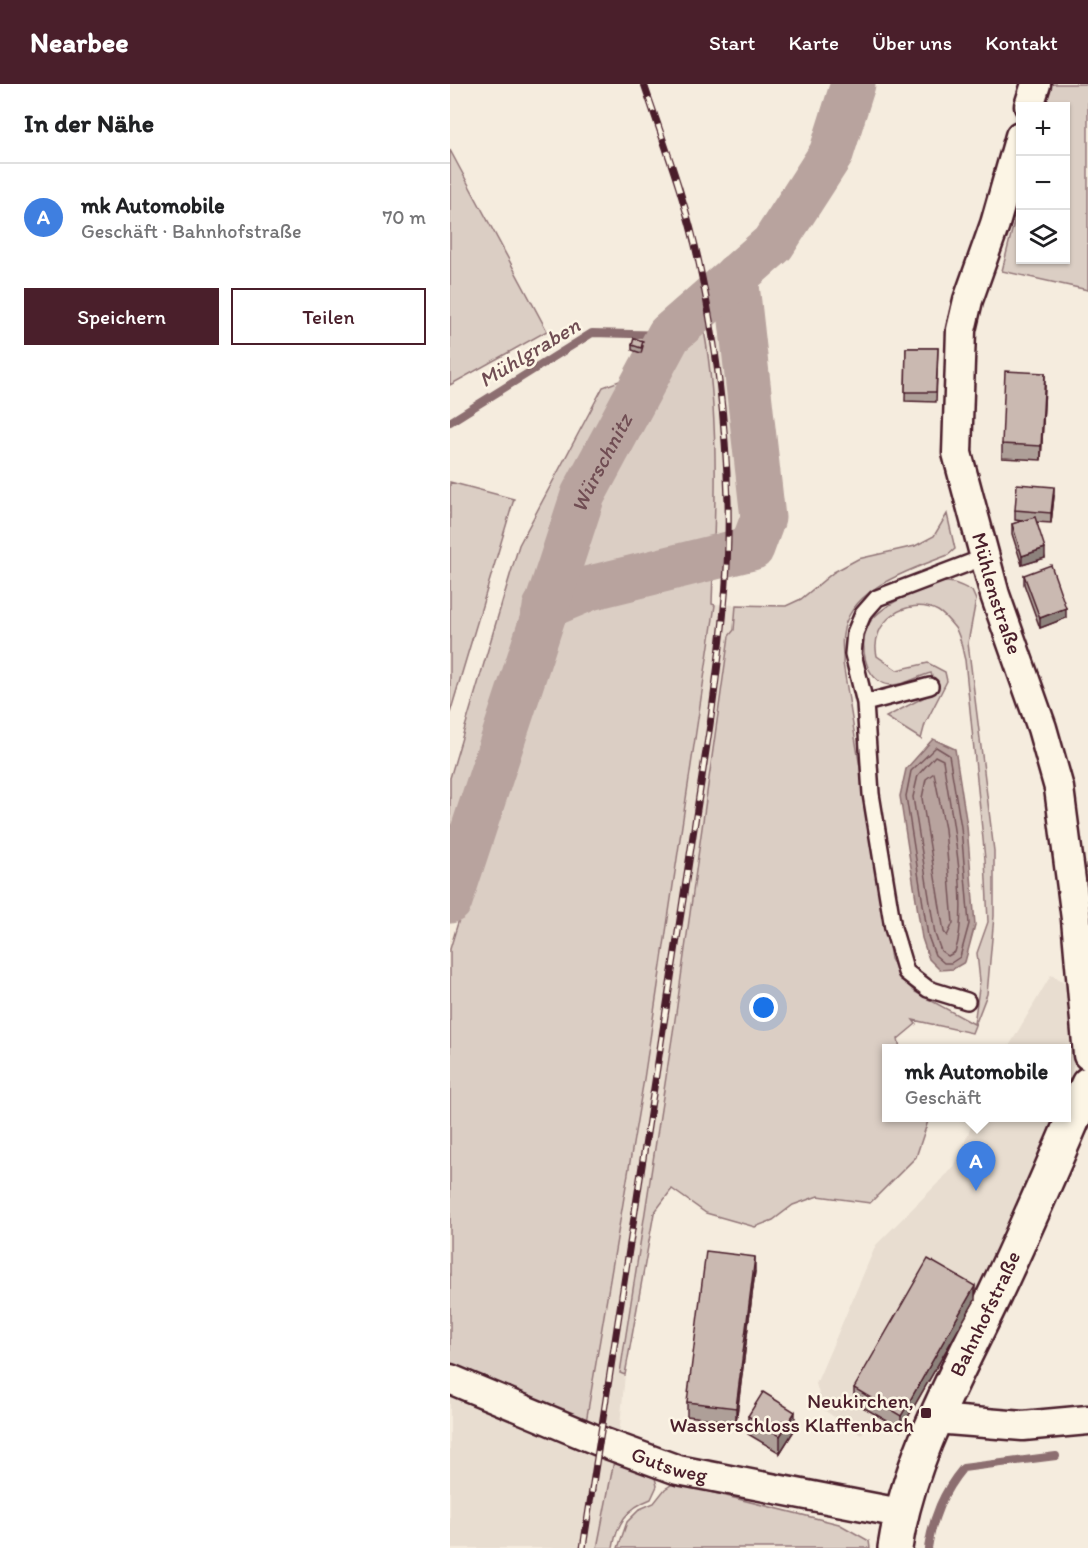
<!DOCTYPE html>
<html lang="de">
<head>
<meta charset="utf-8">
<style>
  :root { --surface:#fff; --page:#f2f2f2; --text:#202124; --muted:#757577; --line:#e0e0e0; --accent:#4a1f2b }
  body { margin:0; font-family:Itim,sans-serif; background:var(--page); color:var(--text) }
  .controls { position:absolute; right:18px; top:18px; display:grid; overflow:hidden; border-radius:0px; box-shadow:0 2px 4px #0004 }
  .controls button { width:54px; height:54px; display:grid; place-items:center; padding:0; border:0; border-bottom:2px solid var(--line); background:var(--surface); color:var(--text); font:30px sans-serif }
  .you { position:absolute; left:314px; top:924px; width:21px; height:21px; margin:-15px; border:4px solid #fff; border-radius:50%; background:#1a73e8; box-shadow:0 0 0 9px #1a73e833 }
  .badge { display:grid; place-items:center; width:39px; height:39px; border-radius:50%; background:var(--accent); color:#fff; font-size:20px; font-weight:700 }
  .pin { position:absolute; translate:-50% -50px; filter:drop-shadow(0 2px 3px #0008) }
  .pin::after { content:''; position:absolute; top:32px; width:21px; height:18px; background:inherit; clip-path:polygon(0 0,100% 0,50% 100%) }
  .popup { position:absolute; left:432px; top:960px; width:189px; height:78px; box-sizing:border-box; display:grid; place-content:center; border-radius:0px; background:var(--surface); filter:drop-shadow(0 2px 4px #0005); font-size:20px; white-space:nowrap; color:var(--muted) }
  .popup b { font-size:22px; color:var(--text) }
  .popup::after { content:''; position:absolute; left:50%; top:100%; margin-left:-12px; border:12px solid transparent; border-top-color:var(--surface) }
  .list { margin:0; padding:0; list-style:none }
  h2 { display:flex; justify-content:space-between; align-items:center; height:78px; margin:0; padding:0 24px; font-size:26px }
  h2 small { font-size:20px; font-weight:400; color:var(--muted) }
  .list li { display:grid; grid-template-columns:39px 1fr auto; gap:18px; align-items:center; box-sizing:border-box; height:108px; padding:0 24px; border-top:2px solid var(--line) }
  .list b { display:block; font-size:22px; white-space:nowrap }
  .list p { margin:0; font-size:20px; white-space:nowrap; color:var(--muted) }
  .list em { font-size:20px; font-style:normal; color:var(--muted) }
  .actions { display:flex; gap:12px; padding:18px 24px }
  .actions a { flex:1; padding:14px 0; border:2px solid var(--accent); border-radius:0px; text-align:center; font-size:21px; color:var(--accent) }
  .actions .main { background:var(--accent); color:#fff }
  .icon { flex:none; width:33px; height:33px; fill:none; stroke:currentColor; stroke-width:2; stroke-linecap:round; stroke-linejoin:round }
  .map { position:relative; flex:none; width:638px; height:1464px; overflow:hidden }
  header { display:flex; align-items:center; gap:36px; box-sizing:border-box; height:84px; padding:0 30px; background:var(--accent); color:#fff }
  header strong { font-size:28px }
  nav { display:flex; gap:33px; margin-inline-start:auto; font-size:21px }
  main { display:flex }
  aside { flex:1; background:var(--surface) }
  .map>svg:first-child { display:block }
  .built { fill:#e8ddd0 }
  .green { fill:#dbcec4; stroke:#927678; stroke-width:1.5 }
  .water { fill:#b8a39e; stroke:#8c6e70; stroke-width:1.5 }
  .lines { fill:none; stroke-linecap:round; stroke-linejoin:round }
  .shore { stroke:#765459; stroke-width:1.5 }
  .stream { stroke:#8c6e70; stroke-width:8 }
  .river { stroke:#b8a39e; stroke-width:45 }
  .service-casing { stroke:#4a1f2b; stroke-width:20 }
  .minor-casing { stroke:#4a1f2b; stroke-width:33 }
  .secondary-casing { stroke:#4a1f2b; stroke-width:38 }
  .service { stroke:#fcf5e5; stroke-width:15 }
  .minor { stroke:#fcf5e5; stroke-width:28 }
  .secondary { stroke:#fcf5e5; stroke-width:33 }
  .rail-casing { stroke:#4a1f2b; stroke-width:7 }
  .rail { stroke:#fcf5e5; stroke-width:4.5; stroke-dasharray:14; stroke-linecap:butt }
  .wall { fill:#ae9f98; stroke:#4a1f2b; stroke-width:1.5 }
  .shaded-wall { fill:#8d827c; stroke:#4a1f2b; stroke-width:1.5 }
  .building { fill:#cab9b1; stroke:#4a1f2b; stroke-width:1.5 }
  .poi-dot { fill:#4a1f2b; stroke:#fcf5e5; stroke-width:2 }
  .labels { text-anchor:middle; stroke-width:5; stroke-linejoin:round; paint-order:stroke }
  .street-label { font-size:21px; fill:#4a1f2b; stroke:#fcf5e5 }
  .poi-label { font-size:21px; fill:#4a1f2b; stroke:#fcf5e5; text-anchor:end }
  .water-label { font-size:22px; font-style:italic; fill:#704d53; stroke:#fcf5e5 }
</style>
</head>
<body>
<header>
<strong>Nearbee</strong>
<nav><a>Start</a><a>Karte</a><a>Über uns</a><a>Kontakt</a></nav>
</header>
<main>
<aside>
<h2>In der Nähe<small></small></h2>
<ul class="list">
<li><span class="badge" style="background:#3f7fe0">A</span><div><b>mk Automobile</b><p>Geschäft · Bahnhofstraße</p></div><em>70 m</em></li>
</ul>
<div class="actions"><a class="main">Speichern</a><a>Teilen</a></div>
</aside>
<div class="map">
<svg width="638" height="1464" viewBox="0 0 638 1464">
  <rect width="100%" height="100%" fill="#f5ecde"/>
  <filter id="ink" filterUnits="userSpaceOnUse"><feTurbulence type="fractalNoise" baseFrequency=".0167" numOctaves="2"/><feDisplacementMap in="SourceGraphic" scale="12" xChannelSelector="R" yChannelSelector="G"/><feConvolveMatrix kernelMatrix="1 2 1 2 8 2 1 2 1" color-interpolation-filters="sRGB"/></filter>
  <g filter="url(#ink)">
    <!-- built -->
    <path class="built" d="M 273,252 L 279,273 L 288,356 L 290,455 L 264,455 L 265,359 L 255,255 Z
      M 262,520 L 286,521 L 284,546 L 279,552 L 226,929 L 170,1289 L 175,1291 L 169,1352 L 136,1338 L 194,995 L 257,580 L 265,521 Z
      M 601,891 L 619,900 L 630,966 L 616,1001 L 616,964 L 558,964 Z
      M 525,1034 L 603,1034 L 525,1216 L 451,1347 L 423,1334 L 411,1351 L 374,1326 L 366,1300 L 426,1161 L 504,1083 Z
      M 0,1305 L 164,1377 L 147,1464 L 0,1464 Z"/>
    <!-- green -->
    <path class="green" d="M 596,0 L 638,0 L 638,206 L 552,187 L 570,114 L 570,176 L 616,176 L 616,22 L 591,22 Z
      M 0,66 L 97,247 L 0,301 Z
      M 254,246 C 270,336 265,429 262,520 L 265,521 L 194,995 L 136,1338 L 0,1284 L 0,865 L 110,501 L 142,414 L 210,303 L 221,290 L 229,264 Z
      M 185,291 L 127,408 L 85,519 L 0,786 L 0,694 L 69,461 L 153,303 Z
      M 0,398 L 64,415 L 0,629 Z
      M 497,430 L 505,465 L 498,471 C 461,486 398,504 393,551 C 391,560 394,570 393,579 L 441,875 L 454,897 L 465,908 L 524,940 L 530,897 L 527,869 L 538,838 L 535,775 L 515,576 C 512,566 511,552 505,544 C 501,539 493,530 488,527 C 457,511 419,538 427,572 L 447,586 L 478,579 L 495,588 L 497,597 L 475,640 L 471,655 L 436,633 L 486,607 L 481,589 C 468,592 454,602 441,601 C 414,600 407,556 420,538 C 431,522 477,498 497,498 C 506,498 514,503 522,507 L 526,516 L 518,559 L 544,767 L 544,832 L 537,910 L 522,949 L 463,936 L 466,940 L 448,955 L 450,964 L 436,964 L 436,1034 L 479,1034 L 466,1073 L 420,1119 L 368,1112 L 343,1121 L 323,1136 L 305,1143 L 256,1129 L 222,1105 L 204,1129 L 175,1291 L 170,1289 L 226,929 L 279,552 L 284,546 L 286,521 L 336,522 L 351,515 L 384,488 L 408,475 L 465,462 L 484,452 Z
      M 164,1377 L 205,1394 L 207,1402 L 201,1415 C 177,1424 167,1439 163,1464 L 147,1464 Z
      M 224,1399 L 389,1440 L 419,1457 L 420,1464 L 168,1464 L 177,1438 L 190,1425 L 204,1419 L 215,1405 Z"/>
    <!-- water -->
    <path class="water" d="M 483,655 L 505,665 L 517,742 L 525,841 L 515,878 L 503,885 L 490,886 L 479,875 L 472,854 L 450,712 L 456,685 Z"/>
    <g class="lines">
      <!-- shore -->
      <path class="shore" d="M 486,663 L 499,671 L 511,743 L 519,840 L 510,873 L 501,879 L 494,879 L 485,871 L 478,852 L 456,712 L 461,687 Z
        M 485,672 L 493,676 C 500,724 521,823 505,868 L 498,872 L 491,867 L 485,850 L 463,713 L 468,691 Z
        M 484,689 L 495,745 L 503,839 L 497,852 L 494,848 L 472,714 L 476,695 Z"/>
      <!-- stream -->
      <path class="stream" d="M 0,338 L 142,249 L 219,251
        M 478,1464 C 483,1433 493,1408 513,1384 L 606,1372"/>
      <!-- river -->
      <g class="river">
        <path d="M 95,523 L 140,504 L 302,464 L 313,434 L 286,192"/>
        <path id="s1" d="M 0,817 L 133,411 L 219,251 L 323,160 L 381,70 L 403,0"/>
      </g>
      <!-- service casing -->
      <g class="service-casing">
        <path id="service" d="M 415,619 L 480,602
          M 517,917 L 478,905 L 456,888 L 443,844 L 421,710 L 415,619 L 403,570 L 405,549 L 413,530 L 427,514 L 535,473"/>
      </g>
      <!-- minor casing -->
      <g class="minor-casing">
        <g id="minor">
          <path d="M 579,22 L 586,0"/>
          <path id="s2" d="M 570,52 L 545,140 L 518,216 L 511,246 L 507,369 L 545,511 L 592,644 L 609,704 L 626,835 L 638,971"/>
          <path id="s3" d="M 0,1295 L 149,1357 L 228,1386 L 450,1429"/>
          <path d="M 485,1335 L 573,1342 L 638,1336"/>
        </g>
      </g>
      <!-- secondary casing -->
      <g class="secondary-casing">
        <g id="secondary">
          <path id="s4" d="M 445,1464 C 458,1376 505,1294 543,1214 C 577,1143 607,1072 638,1000"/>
        </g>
      </g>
      <!-- service -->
      <use href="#service" class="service"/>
      <!-- minor -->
      <use href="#minor" class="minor"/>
      <!-- secondary -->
      <use href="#secondary" class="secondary"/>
      <!-- rail casing -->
      <g class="rail-casing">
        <path id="rail" d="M 133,1464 L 260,641 C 270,567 280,493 278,418 C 276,338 266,258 249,179 C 236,118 214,59 194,0"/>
      </g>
      <!-- rail -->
      <use href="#rail" class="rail"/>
    </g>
    <!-- wall -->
    <path class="wall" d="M 182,261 L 193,262 L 191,269 L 182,266 Z
      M 456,264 L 488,264 L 486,318 L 455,317 Z
      M 595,302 L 591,376 L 552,374 L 552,360 Z
      M 604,412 L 601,439 L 586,438 L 595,474 L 572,481 L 562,450 L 562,440 L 573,437 L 565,436 L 565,426 Z
      M 574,491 L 616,534 L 590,544 L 574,500 Z
      M 305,1187 L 286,1338 L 237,1332 L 237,1318 Z
      M 525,1216 L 451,1345 L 404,1318 L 404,1304 Z
      M 298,1332 L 345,1345 L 330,1369 L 298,1350 Z"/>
    <!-- shaded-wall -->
    <path class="shaded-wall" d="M 595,289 L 595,302 L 591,376 L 591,362 Z
      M 604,403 L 604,412 L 601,439 L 601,429 Z
      M 595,464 L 595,474 L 572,481 L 572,472 Z
      M 616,524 L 616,534 L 590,544 L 590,534 Z
      M 305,1173 L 305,1187 L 286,1338 L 286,1324 Z
      M 525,1202 L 525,1216 L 451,1345 L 451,1332 Z
      M 345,1328 L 345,1345 L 330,1369 L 330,1352 Z"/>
    <!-- building -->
    <path class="building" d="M 184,254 L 193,257 L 191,264 L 182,261 Z
      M 456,264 L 488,264 L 486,308 L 455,308 Z
      M 555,287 L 595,289 L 591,362 L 552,360 Z
      M 567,400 L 604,403 L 601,429 L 565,426 Z
      M 585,433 L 595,464 L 572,472 L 562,440 Z
      M 601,481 L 616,524 L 590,534 L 574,491 Z
      M 256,1167 L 305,1173 L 286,1324 L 237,1318 Z
      M 478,1175 L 525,1202 L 451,1332 L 404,1304 Z
      M 313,1308 L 345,1328 L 330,1352 L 298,1332 Z"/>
  </g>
  <!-- markers -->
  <rect class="poi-dot" x="470" y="1323" width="12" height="12" rx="3"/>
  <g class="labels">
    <!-- street labels -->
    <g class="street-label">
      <text dy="7" stroke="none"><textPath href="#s2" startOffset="472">Mühlenstraße</textPath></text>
      <text dy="7" stroke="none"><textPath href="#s4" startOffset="252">Bahnhofstraße</textPath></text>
      <text dy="7" stroke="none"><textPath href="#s3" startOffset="236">Gutsweg</textPath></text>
    </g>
    <!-- poi labels -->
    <g class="poi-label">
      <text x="464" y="1324">Neukirchen,<tspan x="464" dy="24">Wasserschloss Klaffenbach</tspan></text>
    </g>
    <!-- water labels -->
    <g class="water-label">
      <text transform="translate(79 268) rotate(-31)" y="8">Mühlgraben</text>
      <text dy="8" stroke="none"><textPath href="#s1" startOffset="464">Würschnitz</textPath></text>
    </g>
  </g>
</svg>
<div class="controls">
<button>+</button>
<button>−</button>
<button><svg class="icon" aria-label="layers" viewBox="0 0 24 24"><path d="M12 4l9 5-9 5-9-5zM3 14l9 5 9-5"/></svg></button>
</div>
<div class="you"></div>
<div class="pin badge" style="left:526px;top:1107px;background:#3f7fe0">A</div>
<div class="popup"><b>mk Automobile</b>Geschäft</div>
</div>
</main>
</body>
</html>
